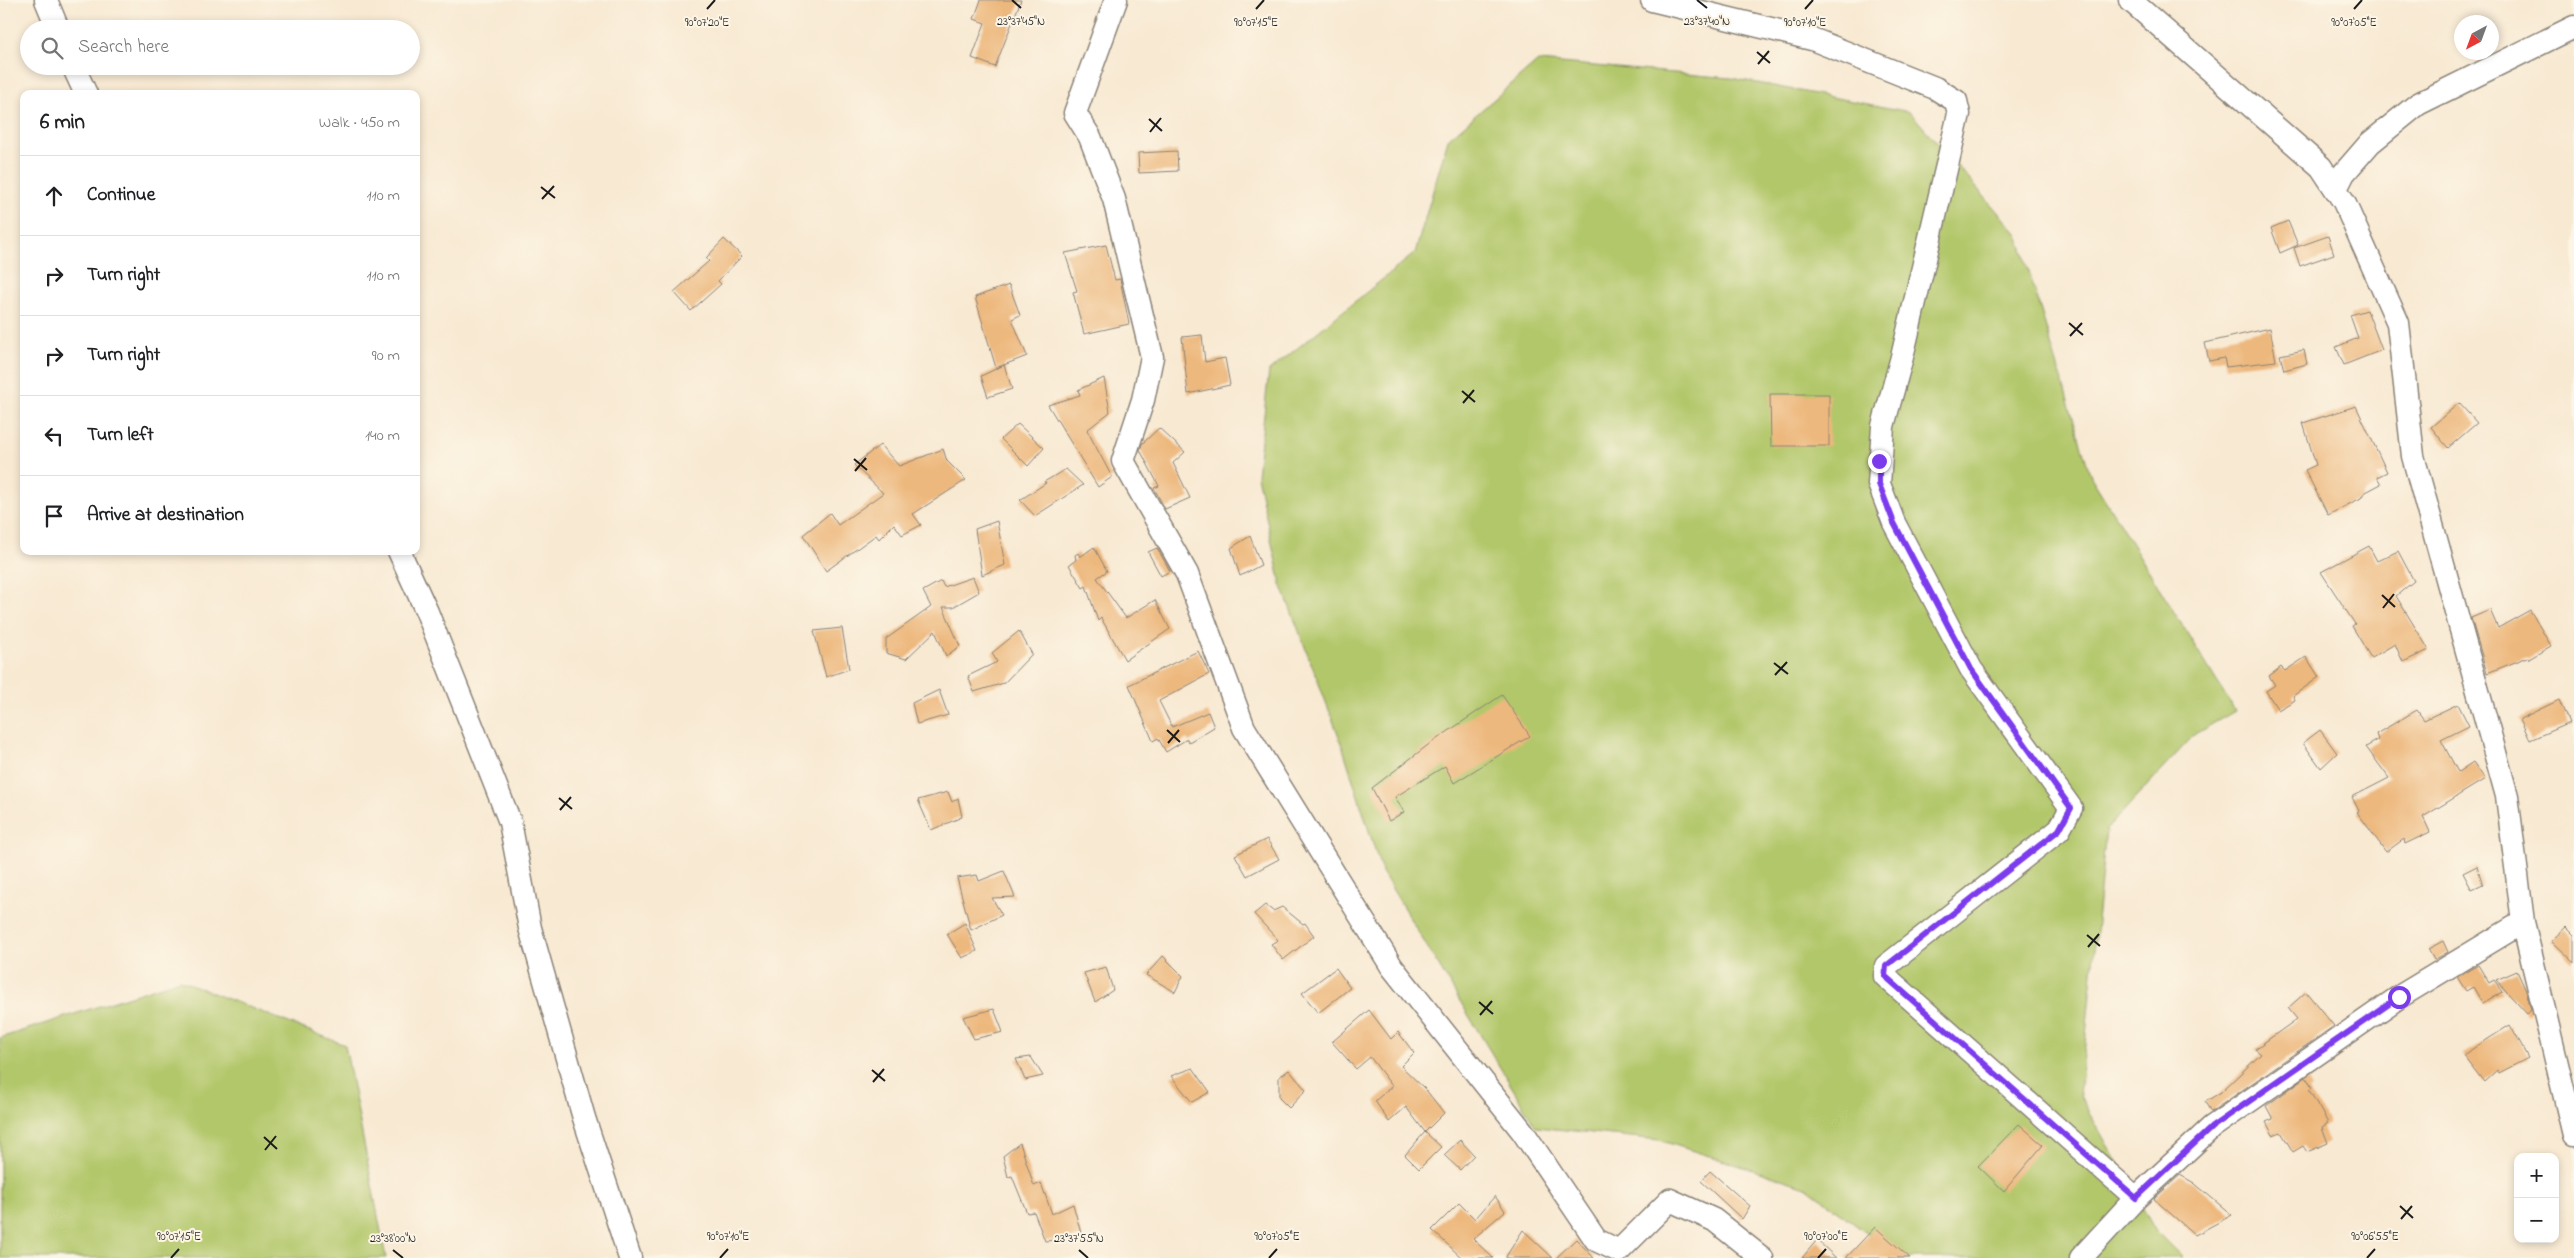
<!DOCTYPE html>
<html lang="en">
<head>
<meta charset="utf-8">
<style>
  :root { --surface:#fff; --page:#f6f6f6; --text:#202124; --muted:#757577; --line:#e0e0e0 }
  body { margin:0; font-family:"Indie Flower",sans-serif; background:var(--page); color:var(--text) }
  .controls { position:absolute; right:15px; bottom:15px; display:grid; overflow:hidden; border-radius:10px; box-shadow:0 2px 8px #0003 }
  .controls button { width:45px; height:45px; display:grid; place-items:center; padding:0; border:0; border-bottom:1px solid var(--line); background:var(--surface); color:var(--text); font:25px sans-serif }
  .compass { position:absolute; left:2454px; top:15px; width:45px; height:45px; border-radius:50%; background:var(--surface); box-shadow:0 2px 8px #0003; rotate:221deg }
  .stop { position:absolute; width:15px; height:15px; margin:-11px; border:4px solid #7c3aed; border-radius:50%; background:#fff }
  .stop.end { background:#7c3aed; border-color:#fff; box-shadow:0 1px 5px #0008 }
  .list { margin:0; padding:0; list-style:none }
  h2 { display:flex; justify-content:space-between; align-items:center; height:65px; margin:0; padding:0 20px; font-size:21px }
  h2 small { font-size:16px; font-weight:400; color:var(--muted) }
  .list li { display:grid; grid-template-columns:32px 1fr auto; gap:15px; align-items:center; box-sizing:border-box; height:80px; padding:0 20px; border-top:1px solid var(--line) }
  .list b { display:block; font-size:19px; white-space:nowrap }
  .list em { font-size:16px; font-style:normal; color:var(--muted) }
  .icon { flex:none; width:28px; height:28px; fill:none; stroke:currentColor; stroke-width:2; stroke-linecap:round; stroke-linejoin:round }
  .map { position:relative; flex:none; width:2574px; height:1258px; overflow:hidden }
  .search { position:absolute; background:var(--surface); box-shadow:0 2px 8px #0003; left:20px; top:20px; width:400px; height:55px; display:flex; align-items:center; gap:12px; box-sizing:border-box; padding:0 18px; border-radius:28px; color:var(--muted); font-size:19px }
  .panel { position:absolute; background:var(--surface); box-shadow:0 2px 8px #0003; left:20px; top:90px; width:400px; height:465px; border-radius:10px }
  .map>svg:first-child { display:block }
  .green { fill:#b2c76b; stroke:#677244 }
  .building { fill:#edb87d }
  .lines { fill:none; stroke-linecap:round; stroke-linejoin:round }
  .minor-casing { stroke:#8a8277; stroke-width:25 }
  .minor { stroke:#fff; stroke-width:22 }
  .route { stroke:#7c3aed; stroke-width:6 }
  .ticks { fill:none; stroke:#1c1c1c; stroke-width:2 }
  .ticks-label { font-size:12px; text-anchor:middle; fill:#1c1c1c; stroke:#fcf5e5; stroke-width:4; stroke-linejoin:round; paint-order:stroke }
</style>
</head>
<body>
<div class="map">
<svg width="2574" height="1258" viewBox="0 0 2574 1258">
  <rect width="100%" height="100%" fill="#fcf5e5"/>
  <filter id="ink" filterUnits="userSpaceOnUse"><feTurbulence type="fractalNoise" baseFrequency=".02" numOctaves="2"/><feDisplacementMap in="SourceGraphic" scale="10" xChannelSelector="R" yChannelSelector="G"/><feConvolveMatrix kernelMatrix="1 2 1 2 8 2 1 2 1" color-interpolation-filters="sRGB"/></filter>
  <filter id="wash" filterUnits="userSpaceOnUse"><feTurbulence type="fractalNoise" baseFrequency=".0096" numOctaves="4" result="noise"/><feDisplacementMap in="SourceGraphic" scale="20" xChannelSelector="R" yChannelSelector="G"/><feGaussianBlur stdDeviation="1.12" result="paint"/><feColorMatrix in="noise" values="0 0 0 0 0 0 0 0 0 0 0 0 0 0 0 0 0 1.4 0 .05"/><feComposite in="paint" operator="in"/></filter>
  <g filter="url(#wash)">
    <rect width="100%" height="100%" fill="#f8e9d2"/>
    <!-- green -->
    <path class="green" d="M 1538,61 L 1731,78 L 1910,112 L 2018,235 L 2091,477 L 2235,711 L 2195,734 L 2106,830 L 2080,1096 L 2155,1230 L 2183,1258 L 1899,1258 L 1806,1187 L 1659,1140 L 1536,1127 L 1382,872 L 1340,739 L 1281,584 L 1257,476 L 1269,371 L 1415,253 L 1448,139 Z
      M 180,980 L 345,1045 L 386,1258 L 0,1258 L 0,1038 Z"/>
    <g id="blocks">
      <!-- building -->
      <path class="building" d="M 981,0 L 1021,0 L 995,67 L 972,58 L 985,23 L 974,19 Z
        M 1177,151 L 1178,171 L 1139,173 L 1138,153 Z
        M 2288,221 L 2298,245 L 2280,253 L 2271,228 Z
        M 2328,236 L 2334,254 L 2300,266 L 2294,248 Z
        M 724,239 L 742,256 L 718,281 L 721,284 L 691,311 L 674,292 L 709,261 L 706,258 Z
        M 1106,245 L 1115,280 L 1120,279 L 1129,324 L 1084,334 L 1073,292 L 1077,291 L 1065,253 Z
        M 1009,285 L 1020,315 L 1012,319 L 1027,356 L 996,368 L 975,297 Z
        M 2367,310 L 2382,350 L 2344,365 L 2336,347 L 2358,338 L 2350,315 Z
        M 2270,328 L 2276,361 L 2226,367 L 2224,358 L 2209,361 L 2205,343 Z
        M 1202,335 L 1205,362 L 1225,358 L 1230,385 L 1188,394 L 1182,337 Z
        M 2304,350 L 2307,364 L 2284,370 L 2280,355 Z
        M 1004,365 L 1012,389 L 988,397 L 981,376 Z
        M 1104,378 L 1110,412 L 1087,430 L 1112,477 L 1098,487 L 1048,405 L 1080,395 L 1078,390 Z
        M 1770,394 L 1829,394 L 1829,446 L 1771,446 Z
        M 2459,403 L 2477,423 L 2448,448 L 2431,427 Z
        M 2356,406 L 2387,472 L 2377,477 L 2381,484 L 2364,493 L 2361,498 L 2328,515 L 2305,470 L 2316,465 L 2303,423 Z
        M 1018,424 L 1044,448 L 1028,466 L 1001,439 Z
        M 1159,428 L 1185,452 L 1173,463 L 1190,498 L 1165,509 L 1154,488 L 1159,486 L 1140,450 L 1142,444 Z
        M 880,445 L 899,466 L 943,449 L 947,461 L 966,480 L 913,514 L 921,525 L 902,535 L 894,524 L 879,539 L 876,535 L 826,571 L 803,535 L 830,513 L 838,525 L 883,493 L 854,465 Z
        M 1066,469 L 1083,485 L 1035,516 L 1020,500 L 1046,483 L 1044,482 Z
        M 997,521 L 1005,565 L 982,575 L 975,529 Z
        M 1250,536 L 1261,565 L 1240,576 L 1231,548 Z
        M 2369,546 L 2377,561 L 2398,551 L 2414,581 L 2396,596 L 2429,650 L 2403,662 L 2395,644 L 2371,658 L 2352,626 L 2355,624 L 2321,572 Z
        M 1094,547 L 1107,571 L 1097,578 L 1126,618 L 1155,600 L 1170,629 L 1125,660 L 1101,618 L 1098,621 L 1086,586 L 1083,588 L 1069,565 L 1076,560 L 1075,555 L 1078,553 L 1080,557 Z
        M 1157,548 L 1170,571 L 1161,576 L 1148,552 Z
        M 973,577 L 979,592 L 953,607 L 943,607 L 960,646 L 946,656 L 935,631 L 906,659 L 886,653 L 886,639 L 931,607 L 923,591 L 941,581 L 944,587 Z
        M 2490,610 L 2498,628 L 2530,610 L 2551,646 L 2529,659 L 2528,657 L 2487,673 L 2471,618 Z
        M 842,628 L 849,669 L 826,677 L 814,631 Z
        M 1019,631 L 1032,654 L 1004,683 L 974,692 L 968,676 L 997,662 L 992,653 Z
        M 1198,651 L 1209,674 L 1159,701 L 1172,727 L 1208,712 L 1214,727 L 1189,742 L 1187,739 L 1166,752 L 1158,738 L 1153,741 L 1129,685 Z
        M 2306,657 L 2319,677 L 2293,696 L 2295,700 L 2278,710 L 2266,691 L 2275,685 L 2269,676 L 2281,667 L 2285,671 Z
        M 939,690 L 948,715 L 917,724 L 912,703 Z
        M 1502,695 L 1530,736 L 1454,783 L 1445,766 L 1395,797 L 1404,812 L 1389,821 L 1372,788 L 1428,745 Z
        M 2559,700 L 2569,723 L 2530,740 L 2520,719 Z
        M 2458,704 L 2469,726 L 2441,740 L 2458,772 L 2473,762 L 2485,779 L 2423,817 L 2430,832 L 2405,844 L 2404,839 L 2386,852 L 2357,812 L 2359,811 L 2352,797 L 2389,778 L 2366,747 L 2378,740 L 2376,734 L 2417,710 L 2424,720 Z
        M 2320,730 L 2337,753 L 2321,768 L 2303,743 Z
        M 948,792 L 952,802 L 958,798 L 962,817 L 931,830 L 918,800 Z
        M 1267,839 L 1279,859 L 1247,876 L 1235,855 Z
        M 2477,866 L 2483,885 L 2472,890 L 2463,873 Z
        M 1004,871 L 1015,897 L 992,898 L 1002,915 L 971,930 L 957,878 L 977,875 L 979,881 Z
        M 1265,905 L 1273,911 L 1282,907 L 1303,924 L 1305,923 L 1314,936 L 1283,960 L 1271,944 L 1278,940 L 1254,914 Z
        M 965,923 L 977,951 L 962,958 L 947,934 Z
        M 2566,927 L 2574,935 L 2574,963 L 2551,941 Z
        M 2443,941 L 2448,952 L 2434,960 L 2428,949 Z
        M 1163,956 L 1183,976 L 1175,992 L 1146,975 Z
        M 2478,965 L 2489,983 L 2494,980 L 2503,992 L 2483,1004 L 2473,987 L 2466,991 L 2457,977 Z
        M 1106,967 L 1113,990 L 1095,1002 L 1084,973 Z
        M 1336,968 L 1350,988 L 1318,1013 L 1302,993 Z
        M 2517,971 L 2526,991 L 2531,1010 L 2527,1014 L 2496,980 Z
        M 2306,992 L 2334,1026 L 2211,1112 L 2205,1102 L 2221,1092 L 2261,1054 L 2255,1049 L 2297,1019 L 2288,1008 Z
        M 994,1009 L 1003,1032 L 974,1039 L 963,1017 Z
        M 1369,1010 L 1391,1039 L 1398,1032 L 1414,1053 L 1401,1066 L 1426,1090 L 1444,1113 L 1425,1132 L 1406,1107 L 1389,1122 L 1375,1101 L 1392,1086 L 1370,1057 L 1356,1069 L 1332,1042 Z
        M 2510,1025 L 2528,1058 L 2499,1073 L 2497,1070 L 2484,1082 L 2463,1055 Z
        M 1031,1057 L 1043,1076 L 1025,1080 L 1016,1059 Z
        M 1193,1068 L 1210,1092 L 1192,1102 L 1171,1076 Z
        M 1289,1070 L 1306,1090 L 1289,1108 L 1279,1098 L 1279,1077 Z
        M 2306,1077 L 2312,1088 L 2309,1090 L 2328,1123 L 2322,1127 L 2328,1143 L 2307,1152 L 2303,1146 L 2293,1152 L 2281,1132 L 2273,1135 L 2266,1122 L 2273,1119 L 2266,1106 Z
        M 2019,1124 L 2043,1145 L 2004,1191 L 1978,1166 Z
        M 1425,1132 L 1441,1147 L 1419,1169 L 1405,1155 Z
        M 1460,1140 L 1474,1155 L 1460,1170 L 1444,1155 Z
        M 1020,1143 L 1034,1186 L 1041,1183 L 1052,1214 L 1073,1204 L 1082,1237 L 1045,1241 L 1034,1212 L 1027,1213 L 1012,1176 L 1008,1177 L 1003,1156 Z
        M 1710,1171 L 1750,1206 L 1742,1219 L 1701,1181 Z
        M 2180,1175 L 2194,1183 L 2232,1215 L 2195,1235 L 2154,1199 Z
        M 1495,1196 L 1505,1211 L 1473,1239 L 1493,1258 L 1462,1258 L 1432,1230 L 1459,1203 L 1475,1219 Z
        M 1875,1227 L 1910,1258 L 1846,1258 Z
        M 1523,1230 L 1553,1258 L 1505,1258 Z
        M 1576,1239 L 1594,1258 L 1556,1258 Z
        M 1817,1240 L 1836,1258 L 1802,1258 Z"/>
    </g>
  </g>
  <g filter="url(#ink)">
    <use href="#blocks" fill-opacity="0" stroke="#8a8277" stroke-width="1"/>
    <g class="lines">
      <!-- minor casing -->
      <g class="minor-casing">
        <path id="minor" d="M 46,0 L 58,29
          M 1116,0 L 1075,113 L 1090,137 L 1114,199 L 1152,357 L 1143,400 L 1123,461 L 1187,574 L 1244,728 L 1392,967 L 1523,1132 L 1596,1240 L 1619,1251 L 1670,1200 L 1714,1220 L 1762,1258
          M 1652,0 L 1812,39 L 1935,88 L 1956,101 L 1959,114 L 1902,357 L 1883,426 L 1879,484 L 1894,523 L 1971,669 L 2071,808 L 2059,830 L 1886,966 L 1885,976 L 2136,1198
          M 2130,0 L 2321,167 L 2344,202 L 2398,323 L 2413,456 L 2507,796 L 2523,922 L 2574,1135
          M 73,66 L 86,94
          M 2336,189 L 2344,173 L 2370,143 L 2418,104 L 2574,27
          M 399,551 L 427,612 L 510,822 L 530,928 L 584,1118 L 630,1258
          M 2081,1258 L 2136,1198 L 2212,1127 L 2399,997 L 2523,922"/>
      </g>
      <!-- minor -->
      <use href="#minor" class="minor"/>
    </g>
  </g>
  <g class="lines" filter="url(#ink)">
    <!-- route -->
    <path class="route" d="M 1879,461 L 1879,484 L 1894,523 L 1971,669 L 2071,808 L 2059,830 L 1886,966 L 1885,976 L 2136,1198 L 2212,1127 L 2399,997"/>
  </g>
  <!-- ticks -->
  <path class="ticks" d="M 1012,0 L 1021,8M 1697,0 L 1707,8M 707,9 L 715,0M 1256,9 L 1264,0M 1805,9 L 1813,0M 2354,9 L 2362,0M 1757,52 L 1770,63M 1758,64 L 1769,51M 1149,119 L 1162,131M 1150,132 L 1161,118M 541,187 L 555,198M 542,199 L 554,186M 2069,323 L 2083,335M 2070,336 L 2082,323M 1462,391 L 1475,402M 1463,403 L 1474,390M 854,459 L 867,470M 855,471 L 866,458M 2382,595 L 2395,607M 2383,608 L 2394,594M 1774,663 L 1788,674M 1775,675 L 1787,662M 1167,730 L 1180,742M 1168,743 L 1179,730M 559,798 L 572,809M 560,810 L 571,797M 2087,935 L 2100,946M 2088,947 L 2099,934M 1479,1002 L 1493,1014M 1480,1015 L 1492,1001M 872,1070 L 885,1081M 873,1082 L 884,1069M 264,1137 L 277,1149M 265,1150 L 276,1136M 2400,1206 L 2413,1218M 2401,1219 L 2412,1206M 393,1250 L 403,1258M 1079,1250 L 1088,1258M 171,1258 L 179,1249M 720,1258 L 728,1249M 1269,1258 L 1277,1249M 1818,1258 L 1826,1249M 2367,1258 L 2375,1249"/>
  <g class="ticks-label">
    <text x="1707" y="25">23°37'40"N</text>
    <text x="1021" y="25">23°37'45"N</text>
    <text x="1805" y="26">90°07'10"E</text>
    <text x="707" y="26">90°07'20"E</text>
    <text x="1256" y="26">90°07'15"E</text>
    <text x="2354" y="26">90°07'05"E</text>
    <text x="179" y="1240">90°07'15"E</text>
    <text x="728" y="1240">90°07'10"E</text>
    <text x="1277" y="1240">90°07'05"E</text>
    <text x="1826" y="1240">90°07'00"E</text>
    <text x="2375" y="1240">90°06'55"E</text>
    <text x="393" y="1242">23°38'00"N</text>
    <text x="1079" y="1242">23°37'55"N</text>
  </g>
</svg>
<div class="controls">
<button>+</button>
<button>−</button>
</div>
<svg class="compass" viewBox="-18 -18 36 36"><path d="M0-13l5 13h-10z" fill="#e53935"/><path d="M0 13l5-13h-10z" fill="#757577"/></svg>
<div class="stop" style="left:2399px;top:997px"></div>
<div class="stop end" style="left:1879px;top:461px"></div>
<div class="search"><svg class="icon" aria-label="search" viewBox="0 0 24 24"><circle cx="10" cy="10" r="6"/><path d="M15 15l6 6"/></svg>Search here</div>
<section class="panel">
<h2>6 min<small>Walk · 450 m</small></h2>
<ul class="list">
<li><svg class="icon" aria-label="ahead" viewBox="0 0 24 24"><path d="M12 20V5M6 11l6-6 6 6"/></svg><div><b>Continue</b></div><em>110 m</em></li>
<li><svg class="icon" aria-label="right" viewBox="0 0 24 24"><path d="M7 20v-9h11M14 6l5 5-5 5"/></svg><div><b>Turn right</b></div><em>110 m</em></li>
<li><svg class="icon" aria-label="right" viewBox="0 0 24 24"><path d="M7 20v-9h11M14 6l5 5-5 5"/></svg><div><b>Turn right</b></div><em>90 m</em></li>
<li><svg class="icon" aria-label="left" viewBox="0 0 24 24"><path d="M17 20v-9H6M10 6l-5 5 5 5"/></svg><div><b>Turn left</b></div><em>140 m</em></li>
<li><svg class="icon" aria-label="arrive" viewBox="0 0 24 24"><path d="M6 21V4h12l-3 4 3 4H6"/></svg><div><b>Arrive at destination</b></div></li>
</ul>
</section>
</div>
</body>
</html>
